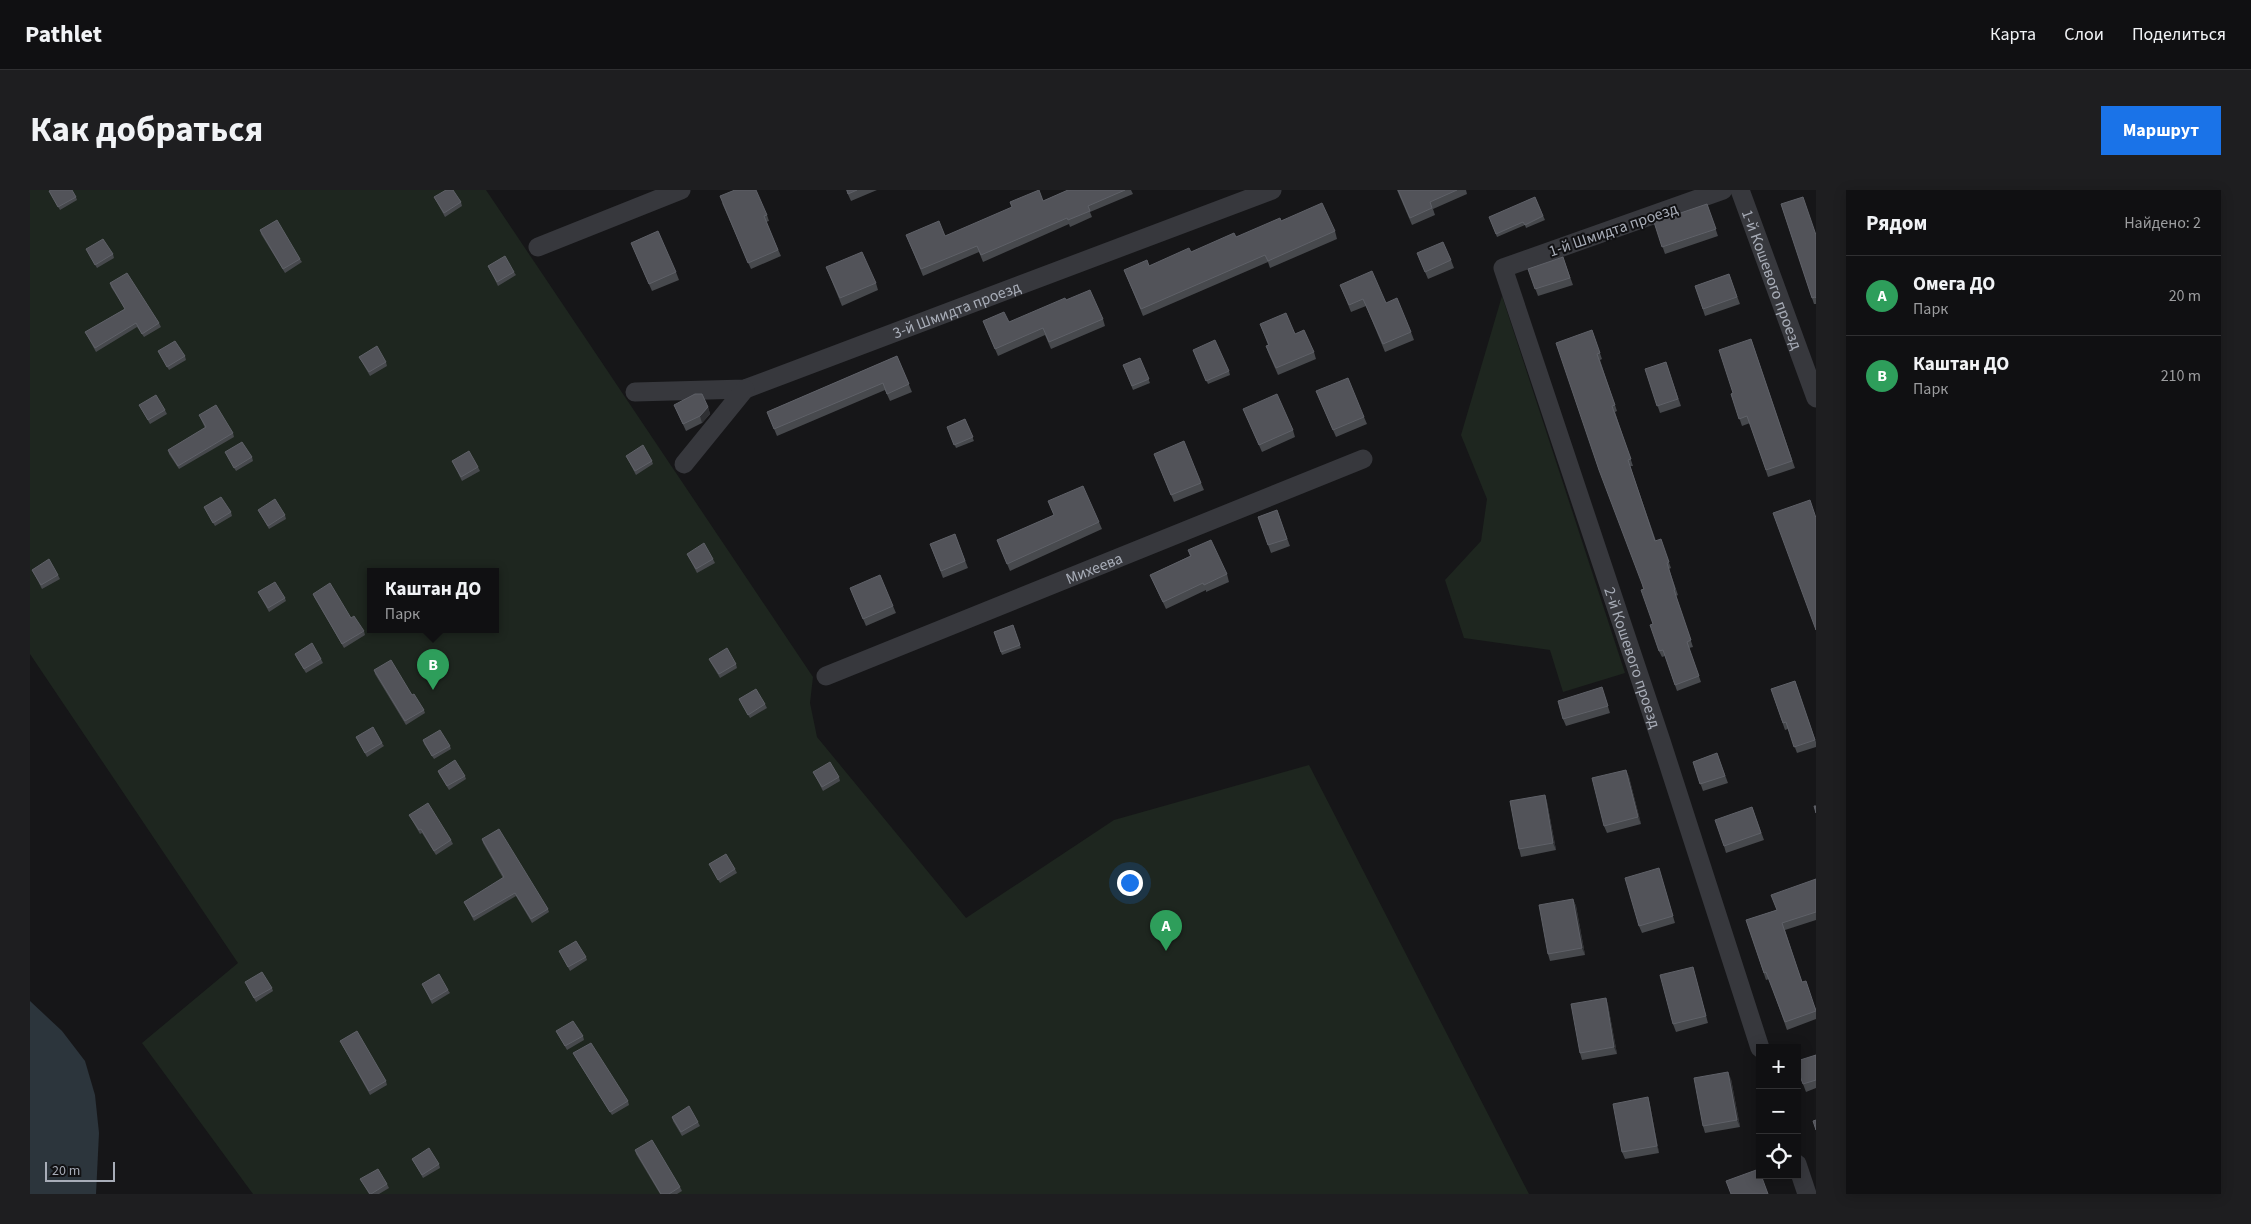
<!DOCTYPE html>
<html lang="ru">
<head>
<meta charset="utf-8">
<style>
  :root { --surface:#101012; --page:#1e1e20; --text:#f1f3f6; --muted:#9c9d9f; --line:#303032; --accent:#1a73e8 }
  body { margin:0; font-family:"Source Sans 3",sans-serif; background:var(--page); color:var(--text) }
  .controls { position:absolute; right:15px; bottom:15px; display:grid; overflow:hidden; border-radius:0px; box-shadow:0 2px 12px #0003 }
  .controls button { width:45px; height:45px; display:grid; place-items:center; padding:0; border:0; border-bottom:1px solid var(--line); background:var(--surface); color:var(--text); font:25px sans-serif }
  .scale { position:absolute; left:15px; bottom:12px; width:70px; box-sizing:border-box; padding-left:5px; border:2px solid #a8adb8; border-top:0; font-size:14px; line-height:18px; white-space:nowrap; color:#a8adb8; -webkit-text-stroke:4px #111113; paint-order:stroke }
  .you { position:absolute; left:1099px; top:692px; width:18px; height:18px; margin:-12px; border:4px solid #fff; border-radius:50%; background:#1a73e8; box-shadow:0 0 0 8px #1a73e833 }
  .badge { display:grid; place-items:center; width:32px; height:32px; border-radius:50%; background:var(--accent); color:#fff; font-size:16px; font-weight:700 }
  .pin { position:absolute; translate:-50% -41px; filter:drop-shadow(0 1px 2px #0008) }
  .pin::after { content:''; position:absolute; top:26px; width:18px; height:15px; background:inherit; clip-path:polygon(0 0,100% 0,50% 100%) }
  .popup { position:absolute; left:337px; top:378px; width:132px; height:65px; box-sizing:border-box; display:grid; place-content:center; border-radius:0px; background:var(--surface); filter:drop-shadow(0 1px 4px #0005); font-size:16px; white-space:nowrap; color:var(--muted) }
  .popup b { font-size:19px; color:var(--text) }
  .popup::after { content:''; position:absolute; left:50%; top:100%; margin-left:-10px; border:10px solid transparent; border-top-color:var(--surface) }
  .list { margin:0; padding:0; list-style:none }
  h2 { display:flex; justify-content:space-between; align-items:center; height:65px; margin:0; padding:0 20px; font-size:21px }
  h2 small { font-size:16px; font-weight:400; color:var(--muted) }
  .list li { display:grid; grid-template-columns:32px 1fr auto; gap:15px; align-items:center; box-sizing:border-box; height:80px; padding:0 20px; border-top:1px solid var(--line) }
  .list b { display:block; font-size:19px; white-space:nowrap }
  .list p { margin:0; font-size:16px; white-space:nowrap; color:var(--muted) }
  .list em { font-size:16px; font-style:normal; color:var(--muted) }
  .icon { flex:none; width:28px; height:28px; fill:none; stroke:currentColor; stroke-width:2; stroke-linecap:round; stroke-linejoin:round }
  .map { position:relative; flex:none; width:1786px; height:1004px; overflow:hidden; border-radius:0px }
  header { display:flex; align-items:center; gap:30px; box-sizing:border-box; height:70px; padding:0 25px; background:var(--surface); border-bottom:1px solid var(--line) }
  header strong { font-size:24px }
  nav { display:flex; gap:28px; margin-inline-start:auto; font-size:18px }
  .intro { display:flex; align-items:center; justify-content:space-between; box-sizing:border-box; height:120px; padding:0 30px }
  h1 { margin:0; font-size:35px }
  .button { padding:12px 22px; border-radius:0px; background:var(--accent); color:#fff; font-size:18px; font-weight:700 }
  main { display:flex; gap:30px; padding:0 30px }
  aside { flex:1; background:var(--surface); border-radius:0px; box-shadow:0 2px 12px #0003 }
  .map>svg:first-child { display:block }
  .green { fill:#1e261f; fill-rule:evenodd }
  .water { fill:#2c353c }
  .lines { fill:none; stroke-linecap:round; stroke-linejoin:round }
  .street { stroke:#37383d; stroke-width:19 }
  .wall { fill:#47494d }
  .shaded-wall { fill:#2f3033 }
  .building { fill:#525359; stroke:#5f6168 }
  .labels { text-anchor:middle; stroke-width:4; stroke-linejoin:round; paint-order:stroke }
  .street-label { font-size:16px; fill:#a8adb8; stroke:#111113 }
</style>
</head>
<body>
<header>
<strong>Pathlet</strong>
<nav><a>Карта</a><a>Слои</a><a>Поделиться</a></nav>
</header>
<div class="intro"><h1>Как добраться</h1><a class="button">Маршрут</a></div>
<main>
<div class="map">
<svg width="1786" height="1004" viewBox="0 0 1786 1004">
  <rect width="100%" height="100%" fill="#161618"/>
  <!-- green -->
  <path class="green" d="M 0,0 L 456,0 L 783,487 L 780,513 L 787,547 L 936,728 L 1084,630 L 1279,575 L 1499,1004 L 223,1004 L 112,853 L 208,773 L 0,464 ZM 340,381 L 466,381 L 466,439 L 340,439 Z
    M 1472,106 L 1595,483 L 1533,502 L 1520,460 L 1434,448 L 1415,390 L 1451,351 L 1457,309 L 1431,245 Z"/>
  <!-- water -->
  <path class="water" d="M 0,811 L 32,841 L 55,871 L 65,905 L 69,943 L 66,1004 L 0,1004 Z"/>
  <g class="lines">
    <!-- street -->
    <g class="street">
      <path id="s1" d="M 1693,0 L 1473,78 L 1631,551 L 1730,858"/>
      <path id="s2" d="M 1710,0 L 1786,208"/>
      <path d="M 508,57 L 651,0"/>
      <path id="s3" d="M 605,202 L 715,199 L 1242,0"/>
      <path d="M 654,274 L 715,199"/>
      <path id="s4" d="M 796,486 L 1333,269"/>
      <path d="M 1767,974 L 1777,1004"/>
    </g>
  </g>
  <!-- wall -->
  <path class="wall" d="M 816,0 L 847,0 L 821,11 Z
    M 1038,0 L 1101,0 L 1103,4 L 1060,22 L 1062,27 L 1040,37 L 1039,34 L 953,72 L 949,62 L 893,86 L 876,45 L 915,46 L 1013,11 Z
    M 1367,0 L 1436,0 L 1437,4 L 1403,19 L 1405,25 L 1382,35 Z
    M 19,1 L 46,7 L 47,10 L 30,20 Z
    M 404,7 L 431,12 L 432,16 L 415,27 Z
    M 1505,7 L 1515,30 L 1496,38 L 1495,35 L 1467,47 L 1459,27 Z
    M 692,13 L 737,25 L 739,31 L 736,32 L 751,66 L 721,79 Z
    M 1677,14 L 1688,46 L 1635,64 L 1624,32 Z
    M 1751,14 L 1786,45 L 1786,114 L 1784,114 Z
    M 1251,31 L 1305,41 L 1307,49 L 1240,78 L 1238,72 L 1113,126 L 1094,80 L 1119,76 L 1206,47 Z
    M 230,40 L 270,69 L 272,72 L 255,83 L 231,44 Z
    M 601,53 L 646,82 L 649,90 L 622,101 Z
    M 56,59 L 83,64 L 84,68 L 67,78 Z
    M 1387,63 L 1421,70 L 1424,78 L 1398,89 Z
    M 1533,67 L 1543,95 L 1508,106 L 1498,79 Z
    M 458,76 L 484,82 L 486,85 L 468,96 Z
    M 796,77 L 846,93 L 848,100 L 812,116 Z
    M 1699,84 L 1710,114 L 1675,126 L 1665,96 Z
    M 80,93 L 129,133 L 131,137 L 114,147 L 107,137 L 66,162 L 55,142 L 95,119 L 81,97 Z
    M 1310,95 L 1356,113 L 1381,142 L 1384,150 L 1355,162 L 1336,116 L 1321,122 Z
    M 1036,110 L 1073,129 L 1075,136 L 1021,159 L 1015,145 L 968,166 L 953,131 L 979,132 Z
    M 1230,134 L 1265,144 L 1284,162 L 1286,169 L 1248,185 L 1238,162 L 1236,156 L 1238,155 Z
    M 1562,140 L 1572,169 L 1570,170 L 1587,221 L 1585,222 L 1603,276 L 1600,276 L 1626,351 L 1633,356 L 1641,378 L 1639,379 L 1648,405 L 1646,406 L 1663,457 L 1659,458 L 1671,492 L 1647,501 L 1635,466 L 1632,467 L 1629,461 L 1623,434 L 1613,399 Z
    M 1721,149 L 1765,278 L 1738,287 L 1720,233 L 1712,236 L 1701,204 L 1703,203 Z
    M 1163,160 L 1199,181 L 1200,185 L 1178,194 Z
    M 128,161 L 155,166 L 156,170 L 139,180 Z
    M 867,166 L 882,202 L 860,211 L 855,200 L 747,246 L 737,222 Z
    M 329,167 L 356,172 L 357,176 L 340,186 Z
    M 1110,168 L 1120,193 L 1103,200 L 1093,175 Z
    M 1636,172 L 1651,216 L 1630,223 L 1615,179 Z
    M 1286,201 L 1334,227 L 1337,234 L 1306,247 Z
    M 109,215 L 135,220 L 137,224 L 120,234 Z
    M 644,215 L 678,217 L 680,224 L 672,233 L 656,241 Z
    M 1213,219 L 1263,240 L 1265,247 L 1232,262 Z
    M 169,225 L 203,243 L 204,247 L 149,279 L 139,264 L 138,260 L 175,238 Z
    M 935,229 L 944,251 L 926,258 L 917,237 Z
    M 195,262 L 222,267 L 223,271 L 206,281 Z
    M 1124,264 L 1171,293 L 1174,300 L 1144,312 Z
    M 596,266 L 622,271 L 623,274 L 606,285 Z
    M 422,271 L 448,277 L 450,281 L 432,291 Z
    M 1018,311 L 1069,332 L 1072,339 L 980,381 L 967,350 L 1024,325 Z
    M 174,317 L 201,322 L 202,326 L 185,336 Z
    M 228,320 L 255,325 L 256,329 L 239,339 Z
    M 1247,320 L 1260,356 L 1241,363 L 1228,327 Z
    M 925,344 L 938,378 L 913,388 L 900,354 Z
    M 1158,360 L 1197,384 L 1199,392 L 1176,402 L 1176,400 L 1136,419 L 1120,385 L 1160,366 Z
    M 657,364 L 683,369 L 685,373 L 667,383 Z
    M 2,380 L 28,385 L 30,389 L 12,399 Z
    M 820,398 L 863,416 L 866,423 L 836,436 Z
    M 228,402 L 255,408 L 256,411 L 239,422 Z
    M 283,404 L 321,428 L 334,441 L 335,445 L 314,458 L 284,407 Z
    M 983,435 L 991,458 L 972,465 L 964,442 Z
    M 265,464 L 291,469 L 293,473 L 276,483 L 266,467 Z
    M 679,469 L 706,474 L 707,478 L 690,488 L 681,473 Z
    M 344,480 L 394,520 L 395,523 L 376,535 L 345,484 Z
    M 1765,491 L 1786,552 L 1786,557 L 1767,563 L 1758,539 L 1755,540 L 1741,499 Z
    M 1574,504 L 1580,523 L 1536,536 L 1533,529 Z
    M 709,509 L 735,514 L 737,518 L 720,528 Z
    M 326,547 L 352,553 L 354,556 L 337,567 Z
    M 393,550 L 420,556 L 421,559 L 404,569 L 394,554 Z
    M 1687,563 L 1698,593 L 1673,601 L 1663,572 Z
    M 1596,580 L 1599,587 L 1611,634 L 1577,643 L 1574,636 Z
    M 408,581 L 435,586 L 436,589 L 419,600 L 409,584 Z
    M 783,582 L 809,587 L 810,591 L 793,601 Z
    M 1515,605 L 1517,612 L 1526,660 L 1491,667 L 1489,659 Z
    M 1722,617 L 1734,650 L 1696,663 L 1694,656 Z
    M 379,625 L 421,650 L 423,654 L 406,665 L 392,643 L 390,644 Z
    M 452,649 L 518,719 L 519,722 L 502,733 L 486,706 L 444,731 L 434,712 L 473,688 L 453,653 Z
    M 679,674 L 705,679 L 707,683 L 690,693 Z
    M 1631,686 L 1645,733 L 1612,743 L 1609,736 Z
    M 1786,689 L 1786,730 L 1755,740 L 1772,792 L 1786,819 L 1786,829 L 1757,840 L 1739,789 L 1736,790 L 1716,730 L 1747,720 Z
    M 1543,709 L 1546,716 L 1555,765 L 1520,771 L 1518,764 Z
    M 529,761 L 556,767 L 557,770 L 540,781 Z
    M 1663,777 L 1678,833 L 1646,842 L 1643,834 Z
    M 215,792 L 242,798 L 243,801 L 226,812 Z
    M 392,794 L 418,800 L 420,803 L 402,814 Z
    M 1576,808 L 1578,815 L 1587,864 L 1552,870 L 1550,863 Z
    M 526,841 L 553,846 L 554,850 L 537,860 Z
    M 310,851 L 356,891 L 357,895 L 340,905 Z
    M 543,863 L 598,911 L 599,915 L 582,925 L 545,867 Z
    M 1786,865 L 1786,898 L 1776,902 L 1767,878 Z
    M 1701,889 L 1710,937 L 1675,943 L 1673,936 Z
    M 1618,907 L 1620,915 L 1629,963 L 1595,969 L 1592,962 Z
    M 642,927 L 668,932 L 670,936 L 652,946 L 643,931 Z
    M 605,960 L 650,997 L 652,1001 L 647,1004 L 630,1004 L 606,964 Z
    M 382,969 L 409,974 L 410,978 L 393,988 Z
    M 330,989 L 357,994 L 359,998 L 349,1004 L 339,1004 Z"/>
  <!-- shaded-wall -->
  <path class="shaded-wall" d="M 678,217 L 680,224 L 672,233 L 670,226 Z
    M 1596,580 L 1599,587 L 1611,634 L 1608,627 Z
    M 1515,605 L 1517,612 L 1526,660 L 1523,653 Z
    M 1543,709 L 1546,716 L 1555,765 L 1552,758 Z
    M 1576,808 L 1578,815 L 1587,864 L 1584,857 Z
    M 1698,882 L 1701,889 L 1710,937 L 1707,930 Z
    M 1618,907 L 1620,915 L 1629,963 L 1627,956 Z"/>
  <!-- building -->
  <path class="building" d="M 21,0 L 42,0 L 46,7 L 28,17 L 19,1 Z
    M 416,0 L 423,0 L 431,12 L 414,23 L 404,7 Z
    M 705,0 L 726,0 L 737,25 L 734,26 L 748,60 L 718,73 L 690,6 Z
    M 817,0 L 827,0 L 818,4 Z
    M 1009,0 L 1013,11 L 1038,0 L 1095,0 L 1058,16 L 1060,21 L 1038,30 L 1037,28 L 951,65 L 947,56 L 891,79 L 876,45 L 909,31 L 915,46 L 982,17 L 980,12 Z
    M 1368,0 L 1427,0 L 1400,12 L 1402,18 L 1380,28 Z
    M 1505,7 L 1513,26 L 1495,35 L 1493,32 L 1466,44 L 1459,27 Z
    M 1773,7 L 1786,45 L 1786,108 L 1785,107 L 1782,108 L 1751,14 Z
    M 1292,13 L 1305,41 L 1238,71 L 1235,65 L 1111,119 L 1094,80 L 1117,70 L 1119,76 L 1159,58 L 1161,62 L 1204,43 L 1206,47 L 1250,28 L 1251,31 Z
    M 1677,14 L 1686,39 L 1632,57 L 1624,32 Z
    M 247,30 L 270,69 L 253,79 L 230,40 Z
    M 628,41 L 646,82 L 619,94 L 601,53 Z
    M 73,49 L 83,64 L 65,75 L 56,59 Z
    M 1413,52 L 1421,70 L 1395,82 L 1387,63 Z
    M 832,62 L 846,93 L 810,108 L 796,77 Z
    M 475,66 L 484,82 L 467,92 L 458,76 Z
    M 1533,67 L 1540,88 L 1505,99 L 1498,79 Z
    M 1342,81 L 1356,113 L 1367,108 L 1381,142 L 1353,154 L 1333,109 L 1319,115 L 1310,95 Z
    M 97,83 L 129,133 L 112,144 L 106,133 L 65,158 L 55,142 L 95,119 L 80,93 Z
    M 1699,84 L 1707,107 L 1673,119 L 1665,96 Z
    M 1060,100 L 1073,129 L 1019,152 L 1013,138 L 965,159 L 953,131 L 974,122 L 979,132 L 1035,108 L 1036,110 Z
    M 1256,123 L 1265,144 L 1274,140 L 1284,162 L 1246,178 L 1236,156 L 1239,155 L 1230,134 Z
    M 1562,140 L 1570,163 L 1567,164 L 1585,215 L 1582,216 L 1601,269 L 1598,270 L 1625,351 L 1631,349 L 1639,372 L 1637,373 L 1645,399 L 1644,400 L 1661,450 L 1657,452 L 1669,486 L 1645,495 L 1633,460 L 1629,461 L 1620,435 L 1623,434 L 1611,400 L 1614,399 L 1569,280 L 1526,153 Z
    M 1721,149 L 1762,271 L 1736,280 L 1717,226 L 1709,229 L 1701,204 L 1703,203 L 1689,160 Z
    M 1185,150 L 1199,181 L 1176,191 L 1163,160 Z
    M 145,151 L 155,166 L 137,177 L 128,161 Z
    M 347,156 L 356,172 L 339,182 L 329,167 Z
    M 867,166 L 879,194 L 857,204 L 853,193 L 744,239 L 737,222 Z
    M 1110,168 L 1119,189 L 1102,196 L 1093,175 Z
    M 1636,172 L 1648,209 L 1627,216 L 1615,179 Z
    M 1318,188 L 1334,227 L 1303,240 L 1286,201 Z
    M 665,204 L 672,204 L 678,217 L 670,226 L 653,234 L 644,215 Z
    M 1247,204 L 1263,240 L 1229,255 L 1213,219 Z
    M 126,205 L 135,220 L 118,230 L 109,215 Z
    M 186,215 L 203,243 L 148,276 L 138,260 L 176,237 L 169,225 Z
    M 935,229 L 943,247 L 924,255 L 917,237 Z
    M 1154,251 L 1171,293 L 1141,305 L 1124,264 Z
    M 212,252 L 222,267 L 204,278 L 195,262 Z
    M 613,255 L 622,271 L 605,281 L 596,266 Z
    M 439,261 L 448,277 L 431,287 L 422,271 Z
    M 1053,296 L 1069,332 L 977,374 L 967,350 L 1024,325 L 1018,311 Z
    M 191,307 L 201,322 L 183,333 L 174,317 Z
    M 245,309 L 255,325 L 238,336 L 228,320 Z
    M 1780,310 L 1786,328 L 1786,440 L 1743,323 Z
    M 1247,320 L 1257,349 L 1238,355 L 1228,327 Z
    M 925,344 L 935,371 L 911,381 L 900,354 Z
    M 1181,350 L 1197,384 L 1174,395 L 1173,393 L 1133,412 L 1120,385 L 1161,366 L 1158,360 Z
    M 674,353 L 683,369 L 666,379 L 657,364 Z
    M 19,369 L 28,385 L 11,395 L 2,380 Z
    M 850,385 L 863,416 L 833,429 L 820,398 Z
    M 245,392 L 255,408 L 238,418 L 228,402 Z
    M 300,393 L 321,428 L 324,426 L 334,441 L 312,454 L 283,404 Z
    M 983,435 L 990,455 L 971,462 L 964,442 Z
    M 282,453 L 291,469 L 274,479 L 265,464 Z
    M 697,458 L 706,474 L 689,484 L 679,469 Z
    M 361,470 L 382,505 L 384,504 L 394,520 L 375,531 L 344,480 Z
    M 1765,491 L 1785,550 L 1764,557 L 1756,532 L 1753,533 L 1741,499 Z
    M 1572,497 L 1578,516 L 1533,529 L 1528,511 Z
    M 726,499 L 735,514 L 718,525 L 709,509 Z
    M 343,537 L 352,553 L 335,563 L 326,547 Z
    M 410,540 L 420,556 L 402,566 L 393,550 Z
    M 1687,563 L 1695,586 L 1670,594 L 1663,572 Z
    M 425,570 L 435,586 L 417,596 L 408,581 Z
    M 800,572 L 809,587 L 792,597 L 783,582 Z
    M 1596,580 L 1608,627 L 1574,636 L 1562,588 Z
    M 1515,605 L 1523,653 L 1489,659 L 1480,611 Z
    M 398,613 L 421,650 L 404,661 L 391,639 L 389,640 L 379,625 Z
    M 1784,616 L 1786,616 L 1786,623 Z
    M 1722,617 L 1731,643 L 1694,656 L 1685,630 Z
    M 469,639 L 518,719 L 501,729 L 485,703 L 443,727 L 434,712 L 474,687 L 452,649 Z
    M 696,664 L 705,679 L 688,690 L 679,674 Z
    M 1629,678 L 1643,726 L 1609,736 L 1595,688 Z
    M 1786,689 L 1786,722 L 1752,733 L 1772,792 L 1776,791 L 1786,821 L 1755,832 L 1736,782 L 1734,783 L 1716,730 L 1747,720 L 1741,705 Z
    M 1543,709 L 1552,758 L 1518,764 L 1509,715 Z
    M 546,751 L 556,767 L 538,777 L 529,761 Z
    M 1663,777 L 1676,826 L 1643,834 L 1630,785 Z
    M 232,782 L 242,798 L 224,808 L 215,792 Z
    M 409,784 L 418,800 L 401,810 L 392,794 Z
    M 1576,808 L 1584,857 L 1550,863 L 1541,814 Z
    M 543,831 L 553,846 L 535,856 L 526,841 Z
    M 327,841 L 356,891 L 339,901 L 310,851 Z
    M 561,853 L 598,911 L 580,922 L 543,863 Z
    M 1786,865 L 1786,890 L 1773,894 L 1767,878 L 1767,871 Z
    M 1698,882 L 1707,930 L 1673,936 L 1664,888 Z
    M 1618,907 L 1627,956 L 1592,962 L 1583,914 Z
    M 659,916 L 668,932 L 651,942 L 642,927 Z
    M 1786,930 L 1786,940 L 1783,931 Z
    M 622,950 L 650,997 L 639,1004 L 631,1004 L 605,960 Z
    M 399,958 L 409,974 L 392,985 L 382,969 Z
    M 348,979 L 357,994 L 341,1004 L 340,1004 L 330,989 Z
    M 1729,979 L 1730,985 L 1731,985 L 1738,1004 L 1701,1004 L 1696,991 Z"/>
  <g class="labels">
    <!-- street labels -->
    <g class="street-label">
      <text transform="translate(1583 39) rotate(-19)" y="6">1-й Шмидта проезд</text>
      <text dy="6" stroke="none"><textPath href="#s2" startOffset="95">1-й Кошевого проезд</textPath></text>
      <text dy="6" stroke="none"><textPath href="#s3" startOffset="336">3-й Шмидта проезд</textPath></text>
      <text dy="6" stroke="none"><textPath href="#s4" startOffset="289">Михеева</textPath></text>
      <text dy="6" stroke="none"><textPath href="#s1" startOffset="644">2-й Кошевого проезд</textPath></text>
    </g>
  </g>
</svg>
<div class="controls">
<button>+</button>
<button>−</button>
<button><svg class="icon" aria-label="locate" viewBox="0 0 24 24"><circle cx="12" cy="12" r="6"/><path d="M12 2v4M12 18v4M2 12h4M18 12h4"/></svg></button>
</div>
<div class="scale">20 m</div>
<div class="you"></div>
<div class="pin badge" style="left:1136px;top:761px;background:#2e9e5b">A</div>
<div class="pin badge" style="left:403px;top:500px;background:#2e9e5b">B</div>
<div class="popup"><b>Каштан ДО</b>Парк</div>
</div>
<aside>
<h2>Рядом<small>Найдено: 2</small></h2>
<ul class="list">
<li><span class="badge" style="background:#2e9e5b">A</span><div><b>Омега ДО</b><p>Парк</p></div><em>20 m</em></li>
<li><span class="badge" style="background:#2e9e5b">B</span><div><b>Каштан ДО</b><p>Парк</p></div><em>210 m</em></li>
</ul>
</aside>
</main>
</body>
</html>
